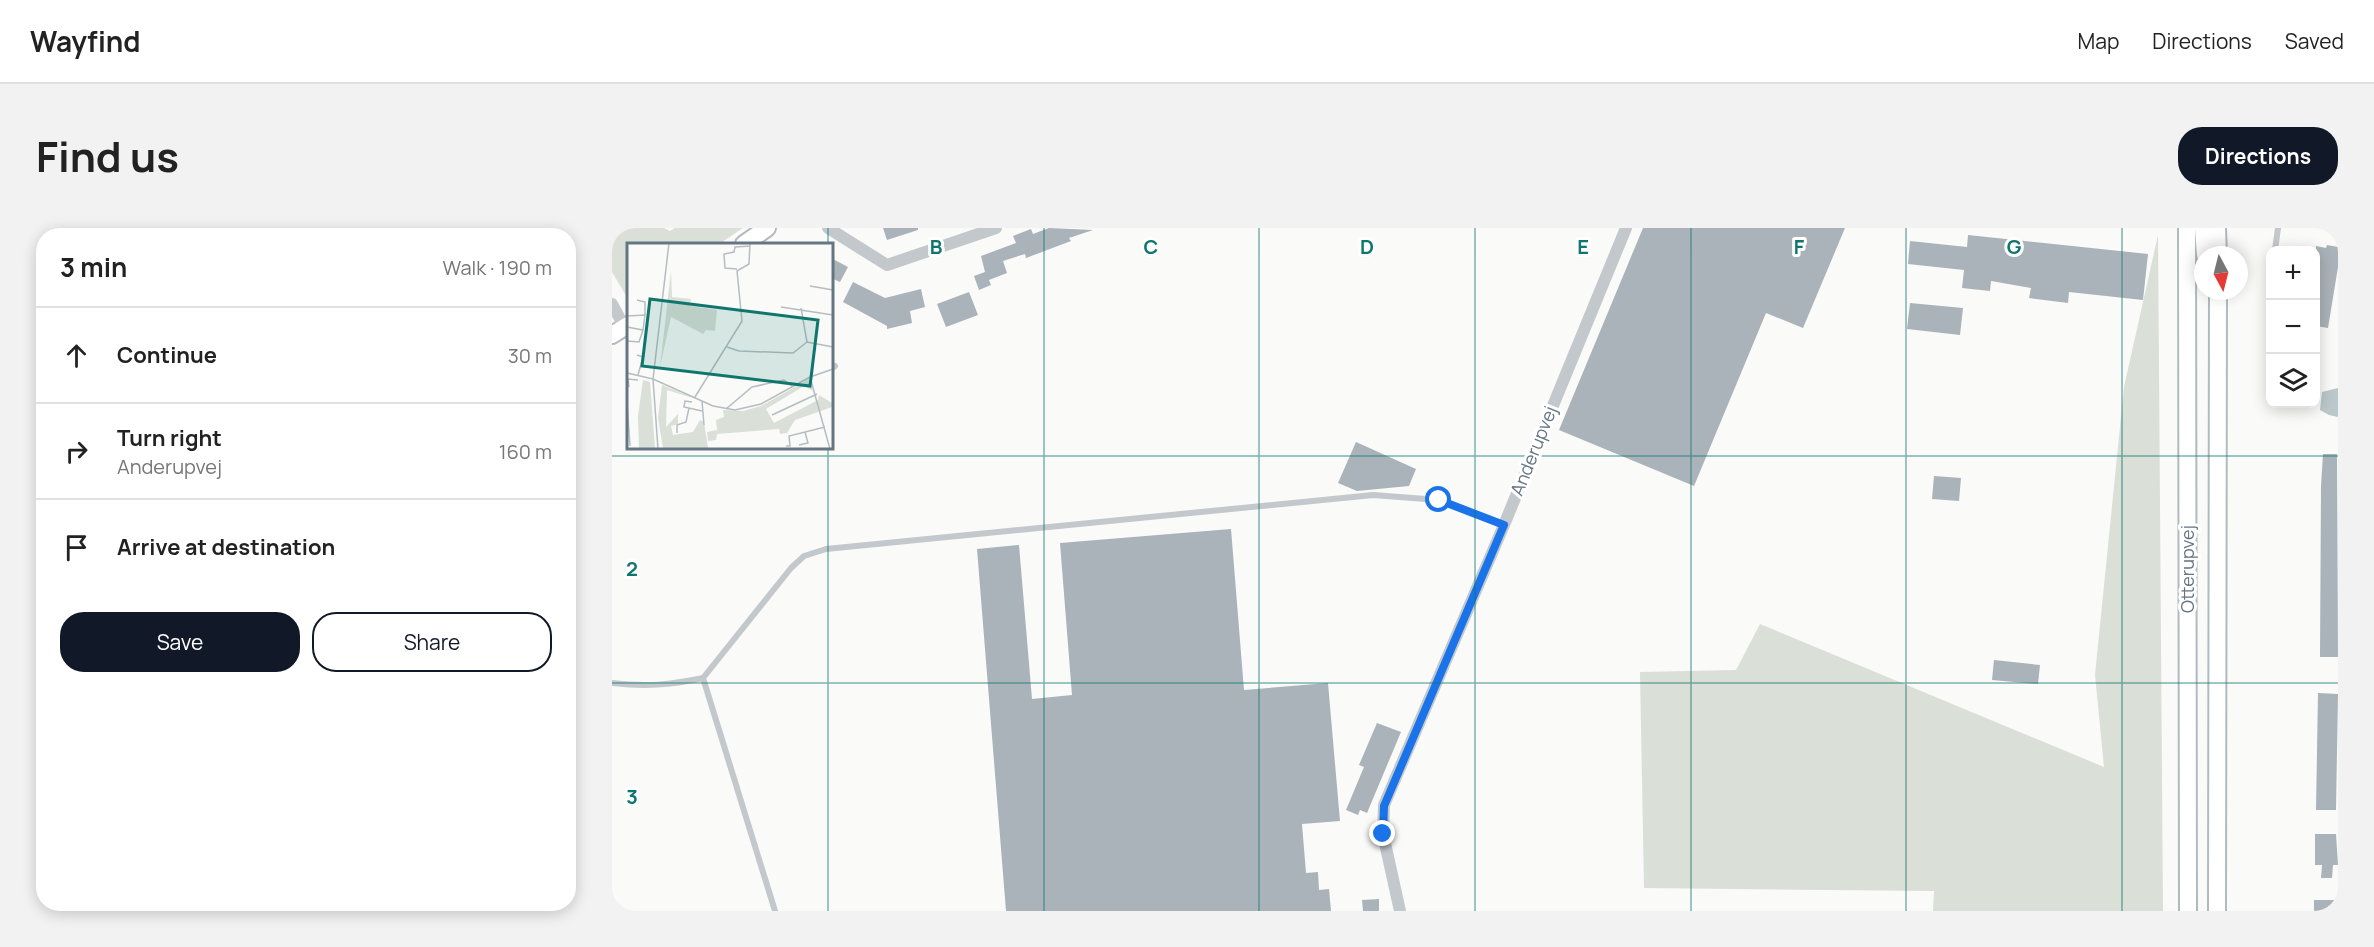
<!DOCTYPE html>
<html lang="en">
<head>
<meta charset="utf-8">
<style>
  :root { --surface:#fff; --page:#f2f2f2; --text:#222; --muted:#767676; --line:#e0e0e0; --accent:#111827 }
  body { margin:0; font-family:Manrope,sans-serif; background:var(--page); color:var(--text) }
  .controls { position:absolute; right:18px; top:18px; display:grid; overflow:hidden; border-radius:12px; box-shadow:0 3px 15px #0003 }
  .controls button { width:54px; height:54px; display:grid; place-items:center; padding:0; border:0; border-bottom:2px solid var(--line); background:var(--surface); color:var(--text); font:30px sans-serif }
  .compass { position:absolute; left:1582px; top:18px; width:54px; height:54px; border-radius:50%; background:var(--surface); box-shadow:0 3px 15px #0003; rotate:173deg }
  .stop { position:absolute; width:18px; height:18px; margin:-14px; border:4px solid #1a73e8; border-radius:50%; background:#fff }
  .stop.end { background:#1a73e8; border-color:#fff; box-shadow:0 2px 6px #0008 }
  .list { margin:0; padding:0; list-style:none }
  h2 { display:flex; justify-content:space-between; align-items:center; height:78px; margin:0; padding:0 24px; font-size:26px }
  h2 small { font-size:20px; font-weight:400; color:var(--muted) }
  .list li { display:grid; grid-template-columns:39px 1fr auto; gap:18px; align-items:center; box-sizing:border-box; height:96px; padding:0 24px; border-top:2px solid var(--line) }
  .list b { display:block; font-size:22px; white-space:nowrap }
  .list p { margin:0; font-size:20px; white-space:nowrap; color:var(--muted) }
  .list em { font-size:20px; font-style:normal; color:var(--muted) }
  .actions { display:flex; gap:12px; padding:18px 24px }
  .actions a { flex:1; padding:14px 0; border:2px solid var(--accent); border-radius:24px; text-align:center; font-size:21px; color:var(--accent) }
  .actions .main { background:var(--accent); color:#fff }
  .icon { flex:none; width:33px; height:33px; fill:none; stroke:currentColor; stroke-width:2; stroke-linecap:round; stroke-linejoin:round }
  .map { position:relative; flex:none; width:1726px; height:683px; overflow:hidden; border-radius:24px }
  header { display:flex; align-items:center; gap:36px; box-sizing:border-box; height:84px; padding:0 30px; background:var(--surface); border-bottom:2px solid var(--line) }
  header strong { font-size:28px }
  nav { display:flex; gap:33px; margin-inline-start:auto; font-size:21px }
  .intro { display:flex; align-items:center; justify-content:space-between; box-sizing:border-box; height:144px; padding:0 36px }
  h1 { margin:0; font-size:42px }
  .button { padding:15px 27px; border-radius:24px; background:var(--accent); color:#fff; font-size:21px; font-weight:700 }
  main { display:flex; gap:36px; padding:0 36px }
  aside { flex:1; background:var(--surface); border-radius:24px; box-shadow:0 3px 15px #0003 }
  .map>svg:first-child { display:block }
  .green { fill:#dadfd7 }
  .water { fill:#bbc7cb }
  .building { fill:#aab3b9 }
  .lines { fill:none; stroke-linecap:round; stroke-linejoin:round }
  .secondary-casing { stroke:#b3babf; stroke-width:20 }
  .lane { stroke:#c3c8cc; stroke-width:6 }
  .street { stroke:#c3c8cc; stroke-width:12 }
  .secondary { stroke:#fff; stroke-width:16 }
  .route { stroke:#1a73e8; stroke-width:8 }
  .grid { fill:none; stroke:#0f766e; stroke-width:1.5; stroke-opacity:0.55 }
  .labels { text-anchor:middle; stroke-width:6; stroke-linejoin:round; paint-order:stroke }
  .street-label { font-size:18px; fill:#657683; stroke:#fff }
  .inset-road { fill:none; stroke:#b5bdc2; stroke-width:1.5 }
  .view { fill:#0f766e; fill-opacity:0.15; stroke:#0f766e; stroke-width:3 }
  .inset-edge { fill:none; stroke:#657683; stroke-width:3 }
  .grid-label { font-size:20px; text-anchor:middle; font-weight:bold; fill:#0f766e; stroke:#fff; stroke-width:6; stroke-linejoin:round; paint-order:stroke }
</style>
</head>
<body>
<header>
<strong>Wayfind</strong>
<nav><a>Map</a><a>Directions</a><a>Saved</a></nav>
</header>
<div class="intro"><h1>Find us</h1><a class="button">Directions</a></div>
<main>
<aside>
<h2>3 min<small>Walk · 190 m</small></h2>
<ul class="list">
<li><svg class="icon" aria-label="ahead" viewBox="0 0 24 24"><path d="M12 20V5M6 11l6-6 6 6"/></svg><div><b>Continue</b></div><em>30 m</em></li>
<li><svg class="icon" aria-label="right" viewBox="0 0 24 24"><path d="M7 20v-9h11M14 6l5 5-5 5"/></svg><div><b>Turn right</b><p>Anderupvej</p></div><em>160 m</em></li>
<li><svg class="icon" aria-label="arrive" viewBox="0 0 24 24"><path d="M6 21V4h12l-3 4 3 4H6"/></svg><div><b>Arrive at destination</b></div></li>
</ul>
<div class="actions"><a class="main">Save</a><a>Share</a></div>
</aside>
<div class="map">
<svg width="1726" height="683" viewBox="0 0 1726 683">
  <rect width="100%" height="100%" fill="#fafaf8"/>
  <!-- green -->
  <path class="green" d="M 0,0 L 52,0 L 58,3 L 63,0 L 131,0 L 107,16 L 16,16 L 16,71 L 0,44 Z
    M 1546,7 L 1551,683 L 1321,683 L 1322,663 L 1032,660 L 1028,444 L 1124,442 L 1148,396 L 1492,539 L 1483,447 L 1512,159 Z"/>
  <!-- water -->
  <path class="water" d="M 1726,160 L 1726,189 L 1717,187 L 1708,182 L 1710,164 Z"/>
  <!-- building -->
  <path class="building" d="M 271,0 L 306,0 L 306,2 L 275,12 Z
    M 437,0 L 481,2 L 457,10 L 459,13 L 414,30 L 413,26 L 391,33 L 395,45 L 377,52 L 379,57 L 367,62 L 362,48 L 373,44 L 369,28 L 404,15 L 401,8 L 419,1 L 421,6 Z
    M 1031,0 L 1233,0 L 1191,100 L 1154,85 L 1082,258 L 947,202 Z
    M 1356,7 L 1536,26 L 1531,72 L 1457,64 L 1456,75 L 1417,70 L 1419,60 L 1379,53 L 1378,63 L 1350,60 L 1352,42 L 1296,36 L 1298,13 L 1355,19 Z
    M 1715,17 L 1726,19 L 1726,39 L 1716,100 L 1704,98 L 1704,18 L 1714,20 Z
    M 219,30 L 236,39 L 228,54 L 219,50 Z
    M 241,54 L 273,70 L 309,61 L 313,79 L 298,83 L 300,95 L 275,101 L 275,98 L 231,74 Z
    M 357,64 L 366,87 L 334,99 L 325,76 Z
    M 1298,75 L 1351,80 L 1348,107 L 1295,101 Z
    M 744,214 L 804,241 L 797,258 L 745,263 L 726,255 Z
    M 1711,226 L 1725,226 L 1726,429 L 1708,429 L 1709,258 Z
    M 1322,248 L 1349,250 L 1347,273 L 1320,271 Z
    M 619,301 L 632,462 L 716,455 L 728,593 L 690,596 L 694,645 L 706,644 L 707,662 L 717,661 L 719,683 L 394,683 L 365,321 L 407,317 L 420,471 L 460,467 L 448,315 Z
    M 1382,432 L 1428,437 L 1426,456 L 1380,452 Z
    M 1706,465 L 1726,466 L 1724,582 L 1704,582 Z
    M 765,495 L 789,504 L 755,585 L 748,582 L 746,587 L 734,582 L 752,539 L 747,537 Z
    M 1703,606 L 1724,606 L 1726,637 L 1721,637 L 1720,650 L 1709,650 L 1710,637 L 1703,637 Z
    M 767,671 L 767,683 L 751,683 L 750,672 Z
    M 1702,672 L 1722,672 L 1722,683 L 1702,683 Z"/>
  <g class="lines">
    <!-- secondary casing -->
    <g class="secondary-casing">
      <path id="secondary" d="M 1575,0 L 1576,683
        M 1591,0 L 1593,27
        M 1605,0 L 1606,27
        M 132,16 L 155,0
        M 0,107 L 16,97
        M 1605,683 L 1606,63"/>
    </g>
    <!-- lane -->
    <path class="lane" d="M 1663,22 L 1666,0
      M 219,141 L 223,138
      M 91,450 L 179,340 L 192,328 L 214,321 L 761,267 L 827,272 L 892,297
      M 0,455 C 34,459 58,457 91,450 L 163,683"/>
    <!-- street -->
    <path class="street" d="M 216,0 L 275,37 L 384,0
      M 0,76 L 13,100
      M 788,683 L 771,606 L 772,577 L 892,297 L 1014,0"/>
    <!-- secondary -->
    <use href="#secondary" class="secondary"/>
  </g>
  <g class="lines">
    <!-- route -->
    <path class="route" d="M 771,606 L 772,578 L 892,297 L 827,272"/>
  </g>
  <!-- grid -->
  <path class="grid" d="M 216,0 L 216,16M 432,0 L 432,683M 647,0 L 647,683M 863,0 L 863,683M 1079,0 L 1079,683M 1294,0 L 1294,683M 1510,0 L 1510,683M 216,219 L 216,683M 0,228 L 1726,228M 0,455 L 1726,455"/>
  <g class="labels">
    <!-- street labels -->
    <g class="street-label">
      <text transform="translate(922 223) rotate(-68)" y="6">Anderupvej</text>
      <text transform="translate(1576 341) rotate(-90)" y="6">Otterupvej</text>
    </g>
  </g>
  <!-- overview -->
  <g transform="translate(15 15)">
    <rect width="206" height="206" fill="#fafaf8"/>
    <path d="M 44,28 L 45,54 L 64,56 L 63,63 L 90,67 L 88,88 L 79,87 L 76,91 L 44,74 L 33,124 ZM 182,136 L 186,148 L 177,143 L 139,166 L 147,180 L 191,157 L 192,152 L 205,160 L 205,164 L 168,177 L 160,190 L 153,191 L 152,186 L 90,191 L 89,197 L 81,198 L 80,189 L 90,187 L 89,177 L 97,174 L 96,167 L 116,168 L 134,163 ZM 16,137 L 23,139 L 28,205 L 12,205 L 11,173 ZM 35,142 L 69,156 L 40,147 L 39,184 L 51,171 L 51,181 L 44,183 L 46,192 L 66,189 L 73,177 L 77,179 L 81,205 L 36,205 L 31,175 Z" fill="#dadfd7"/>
    <path class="inset-road" d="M 110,26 L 98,25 L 97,11 L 107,9 L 108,4 L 123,3M 183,43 L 206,47M 10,57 L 18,59 L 18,72M 154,64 L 206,72M 174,65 L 180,99 L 206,104M 0,73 L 18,72 L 16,87 L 0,84M 0,98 L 12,99 L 16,87M 100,104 L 112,108 L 166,110 L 180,99M 10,112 L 16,114 L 11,132M 0,130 L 26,136 L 86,163 L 108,167 L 134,161 L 183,134 L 206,126M 183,134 L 203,206M 2,144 L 1,136 L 11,137M 68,154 L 115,78 L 110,28 L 122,21 L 123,0M 75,158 L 77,182M 65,159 L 58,158 L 57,164 L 75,168M 0,160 L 3,203M 99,166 L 125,144 L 157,137 L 165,143M 145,172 L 190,151M 50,190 L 50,182 L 59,179 L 62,165M 172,202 L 181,200 L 178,189M 159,203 L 163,203 L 162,193 L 198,184M 31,206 L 26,136 L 42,0"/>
    <path class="view" d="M 23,56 L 191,77 L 183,143 L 15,123 Z"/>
    <rect width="206" height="206" class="inset-edge"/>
  </g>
  <g class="grid-label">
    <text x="324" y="26">B</text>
    <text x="539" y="26">C</text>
    <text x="755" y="26">D</text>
    <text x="971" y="26">E</text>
    <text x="1187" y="26">F</text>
    <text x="1402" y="26">G</text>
    <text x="20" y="348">2</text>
    <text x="20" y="576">3</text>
  </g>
</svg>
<div class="controls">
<button>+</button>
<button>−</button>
<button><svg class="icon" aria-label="layers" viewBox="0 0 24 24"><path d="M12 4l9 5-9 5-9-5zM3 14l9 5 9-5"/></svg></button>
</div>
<svg class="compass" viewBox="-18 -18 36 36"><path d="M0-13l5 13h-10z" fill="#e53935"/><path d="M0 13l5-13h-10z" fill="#767676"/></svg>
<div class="stop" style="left:827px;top:272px"></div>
<div class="stop end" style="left:771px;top:606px"></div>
</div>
</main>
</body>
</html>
